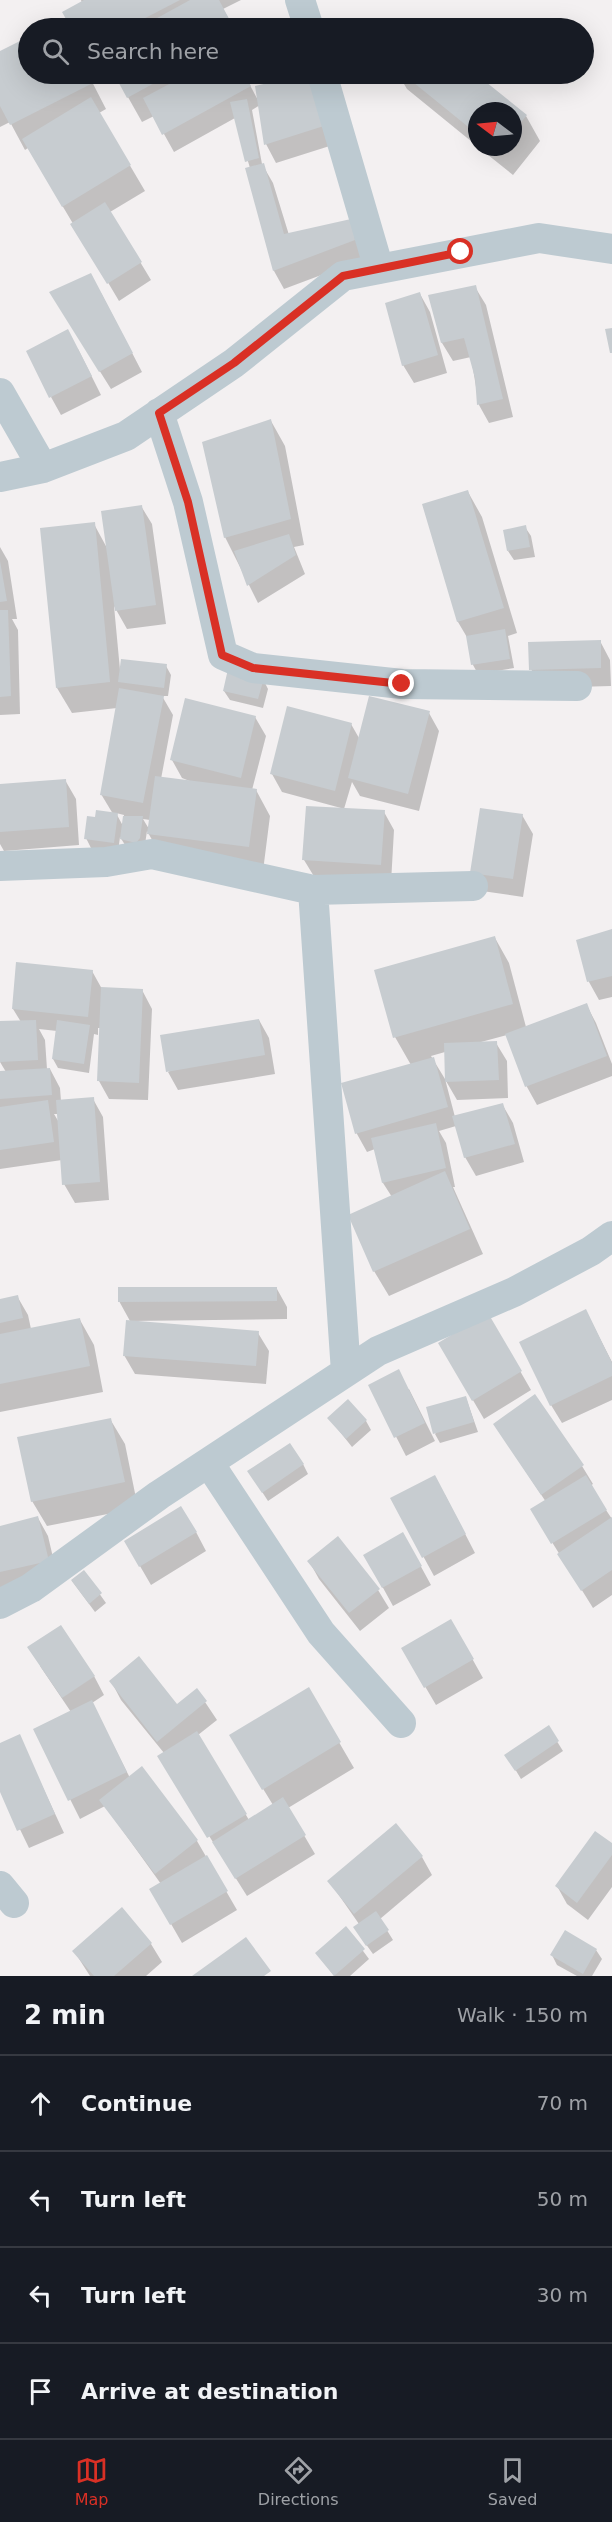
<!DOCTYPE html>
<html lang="en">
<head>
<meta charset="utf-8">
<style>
  :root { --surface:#171b24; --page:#242831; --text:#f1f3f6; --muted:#9ea1a6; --line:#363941; --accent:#d93025 }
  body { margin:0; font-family:"DejaVu Sans",sans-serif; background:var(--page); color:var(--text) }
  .compass { position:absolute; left:468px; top:102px; width:54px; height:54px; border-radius:50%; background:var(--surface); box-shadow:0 6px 24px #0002; rotate:286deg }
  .stop { position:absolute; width:18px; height:18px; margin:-14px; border:4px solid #d93025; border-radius:50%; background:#fff }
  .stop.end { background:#d93025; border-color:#fff; box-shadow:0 2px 6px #0008 }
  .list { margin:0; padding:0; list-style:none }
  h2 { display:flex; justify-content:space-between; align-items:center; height:78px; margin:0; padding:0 24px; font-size:26px }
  h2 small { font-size:20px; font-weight:400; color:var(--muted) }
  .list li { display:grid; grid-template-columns:39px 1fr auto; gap:18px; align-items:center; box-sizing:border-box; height:96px; padding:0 24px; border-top:2px solid var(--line) }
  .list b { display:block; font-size:22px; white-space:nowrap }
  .list em { font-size:20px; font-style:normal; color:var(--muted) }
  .icon { flex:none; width:33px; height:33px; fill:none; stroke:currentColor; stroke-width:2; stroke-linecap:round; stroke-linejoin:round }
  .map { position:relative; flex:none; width:612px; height:1976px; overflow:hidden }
  .search { position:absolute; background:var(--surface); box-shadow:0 6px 24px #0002; left:18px; right:18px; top:18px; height:66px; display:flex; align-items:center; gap:15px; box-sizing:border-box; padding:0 21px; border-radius:33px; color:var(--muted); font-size:22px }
  .sheet { height:462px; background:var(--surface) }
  nav { display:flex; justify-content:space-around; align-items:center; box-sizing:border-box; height:84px; border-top:2px solid var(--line); background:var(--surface); font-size:16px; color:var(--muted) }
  nav a { display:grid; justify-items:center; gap:3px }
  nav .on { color:var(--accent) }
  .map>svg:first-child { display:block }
  .shadow { fill:#0003; fill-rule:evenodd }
  .building { fill:#c7ccd0 }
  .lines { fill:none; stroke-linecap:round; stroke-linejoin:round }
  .street { stroke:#bdcad1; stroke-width:30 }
  .route { stroke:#d93025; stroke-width:8 }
</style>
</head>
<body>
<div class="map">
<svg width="612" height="1976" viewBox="0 0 612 1976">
  <rect width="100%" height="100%" fill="#f3f0f1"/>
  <!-- shadow -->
  <path class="shadow" d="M 81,0 L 241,0 L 223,9 L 234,28 L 72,28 L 64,12 L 82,3 Z
    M 28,38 L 28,74 L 88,74 L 106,109 L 99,113 L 145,191 L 110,212 L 151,280 L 119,301 L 28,148 L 25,150 L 10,122 L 0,127 L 0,53 Z
    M 115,74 L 244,74 L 259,102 L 272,84 L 267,74 L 302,74 L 299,77 L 336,144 L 276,163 L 266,144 L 260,105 L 252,110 L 262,164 L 273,183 L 289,235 L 350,221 L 364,259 L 284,289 L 274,271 L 250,168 L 235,118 L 174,152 L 154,116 L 142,122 Z
    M 398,74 L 474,74 L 526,116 L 540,141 L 513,175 L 478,147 L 513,147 L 513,111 L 477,111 L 477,146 L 407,89 Z
    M 475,287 L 486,305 L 513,417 L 489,423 L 479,405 L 471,357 L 453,361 L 442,343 L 429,296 Z
    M 101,293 L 142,372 L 111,389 L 62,311 Z
    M 420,294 L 430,312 L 447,373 L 414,383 L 403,365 Z
    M 78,349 L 101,395 L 61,415 L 51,397 Z
    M 271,421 L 285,446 L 304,545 L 294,547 L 305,574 L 258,603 L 225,537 Z
    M 468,492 L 482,517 L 517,633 L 508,636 L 514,668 L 478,674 L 473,665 L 468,639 L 458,622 L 423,505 Z
    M 141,506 L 152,524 L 166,624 L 127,629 L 114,606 L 120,670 L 166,666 L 171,675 L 168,696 L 162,696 L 173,715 L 161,779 L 192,782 L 182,778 L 172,760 L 255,717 L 266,736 L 252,790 L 256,790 L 270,816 L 263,871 L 163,859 L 147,831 L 144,851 L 127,848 L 120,837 L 118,852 L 91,848 L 86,838 L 96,819 L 113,814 L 101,794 L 117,708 L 72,713 L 57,688 L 94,524 L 107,548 ZM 116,813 L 124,815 L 123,826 ZM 143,819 L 150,820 L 149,829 Z
    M 525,527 L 531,536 L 535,557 L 514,560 L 508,551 Z
    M 0,547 L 8,561 L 17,619 L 12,619 L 18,630 L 20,714 L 0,715 Z
    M 600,641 L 610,660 L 611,686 L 541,688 L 531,669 Z
    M 263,679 L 268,689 L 263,708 L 230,700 L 224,691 Z
    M 429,713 L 439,731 L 419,811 L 360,796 L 352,782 L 344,809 L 384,812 L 394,830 L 391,883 L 315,878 L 304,860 L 341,808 L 282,792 L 272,774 L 351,724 L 359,738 Z
    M 65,780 L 76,799 L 79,845 L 4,851 L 0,844 L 0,785 Z
    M 522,815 L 533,834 L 523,897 L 482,891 L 471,873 Z
    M 612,931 L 612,997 L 599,1000 L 589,982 L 578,941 Z
    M 495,938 L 509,963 L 526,1027 L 586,1004 L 596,1023 L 612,1064 L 612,1076 L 537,1105 L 527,1087 L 507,1035 L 481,1042 L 496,1043 L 507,1061 L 508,1098 L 457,1100 L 446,1081 L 445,1052 L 431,1056 L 445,1079 L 455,1117 L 502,1104 L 513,1123 L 524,1162 L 476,1176 L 465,1157 L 456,1126 L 439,1131 L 446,1143 L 455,1187 L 453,1187 L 483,1254 L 389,1296 L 374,1271 L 392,1197 L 383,1183 L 375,1149 L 367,1152 L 357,1134 L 343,1084 L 411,1065 L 395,1037 Z
    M 92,971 L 102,989 L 142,990 L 152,1009 L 148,1100 L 109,1099 L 99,1081 L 101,1028 L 98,1028 L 98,1035 L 94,1034 L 89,1073 L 58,1068 L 53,1059 L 57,1031 L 39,1029 L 45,1040 L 47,1069 L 50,1069 L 60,1088 L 61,1101 L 93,1099 L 103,1117 L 109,1200 L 75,1203 L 64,1184 L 62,1160 L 0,1169 L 0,1072 L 6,1072 L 0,1062 L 0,1023 L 21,1022 L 13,1009 ZM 54,1114 L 59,1114 L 60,1124 Z
    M 259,1020 L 269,1038 L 275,1074 L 178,1090 L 168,1072 Z
    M 277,1289 L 287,1307 L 287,1319 L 130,1321 L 119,1301 Z
    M 17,1296 L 28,1315 L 31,1329 L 80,1320 L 94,1345 L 103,1392 L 0,1412 L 0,1300 Z
    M 586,1311 L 612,1362 L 612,1400 L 562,1423 L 551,1405 Z
    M 488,1315 L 531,1390 L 484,1419 L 440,1344 Z
    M 258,1333 L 269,1351 L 266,1384 L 135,1374 L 124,1355 Z
    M 370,1386 L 409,1389 L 435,1441 L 406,1456 Z
    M 466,1398 L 478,1432 L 440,1443 L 435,1434 Z
    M 329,1418 L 366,1421 L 371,1430 L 352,1447 Z
    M 110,1419 L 125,1444 L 138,1508 L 47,1526 L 32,1501 Z
    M 495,1425 L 582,1466 L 593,1484 L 590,1486 L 612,1519 L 612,1595 L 593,1608 L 532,1510 L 546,1502 Z
    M 303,1464 L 308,1474 L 268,1501 L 255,1481 Z
    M 445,1495 L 475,1553 L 434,1576 L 392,1499 Z
    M 38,1518 L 48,1536 L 58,1579 L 0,1593 L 0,1527 Z
    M 196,1532 L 206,1551 L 151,1585 L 126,1542 Z
    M 413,1552 L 431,1585 L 393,1606 L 365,1555 Z
    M 309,1561 L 378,1590 L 389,1608 L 360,1631 L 319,1579 Z
    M 84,1572 L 106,1603 L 95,1612 L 72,1581 Z
    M 451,1621 L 483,1678 L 436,1705 L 403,1649 Z
    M 40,1666 L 94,1676 L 104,1695 L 92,1703 L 130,1778 L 142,1768 L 197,1841 L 237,1910 L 182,1943 L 151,1889 L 161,1884 L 105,1806 L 80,1819 L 35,1729 L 71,1712 Z
    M 111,1681 L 177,1706 L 197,1690 L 217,1720 L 198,1735 L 249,1820 L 273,1805 L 246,1761 L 308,1689 L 354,1768 L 288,1808 L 315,1854 L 247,1896 L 170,1774 L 164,1753 L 121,1700 Z
    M 548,1727 L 563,1751 L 521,1779 L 512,1764 Z
    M 19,1736 L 64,1833 L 29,1848 L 0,1788 L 0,1745 Z
    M 612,1845 L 612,1887 L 588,1920 L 567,1904 L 557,1886 Z
    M 422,1857 L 432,1875 L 380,1919 L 393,1940 L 373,1954 L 360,1936 L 359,1924 L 329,1881 Z
    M 122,1909 L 151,1944 L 162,1962 L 146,1976 L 90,1976 L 74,1951 Z
    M 346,1928 L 369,1959 L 350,1976 L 334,1976 L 317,1953 Z
    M 596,1950 L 602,1959 L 592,1976 L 577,1976 L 557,1965 L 552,1955 Z"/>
  <!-- building -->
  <path class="building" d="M 84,0 L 180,0 L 126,28 L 71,28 L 62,12 Z
    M 190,0 L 219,0 L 234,28 L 139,28 Z
    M 61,20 L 66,28 L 45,28 Z
    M 28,37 L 28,74 L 88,74 L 93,83 L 10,125 L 0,106 L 0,51 Z
    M 114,74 L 171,74 L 127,98 Z
    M 188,74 L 244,74 L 251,86 L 162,135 L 143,98 Z
    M 266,74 L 280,74 L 268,80 Z
    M 306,74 L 309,74 L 327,125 L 264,145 L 255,86 Z
    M 403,74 L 476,74 L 527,115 L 513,132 L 513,111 L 477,111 L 477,134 Z
    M 91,97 L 131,165 L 62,207 L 22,139 Z
    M 247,99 L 259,158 L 245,162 L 230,102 Z
    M 264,163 L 284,234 L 351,219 L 355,240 L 273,271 L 245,168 Z
    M 105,202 L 142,262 L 107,284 L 70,224 Z
    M 91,273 L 133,353 L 99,372 L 49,292 Z
    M 476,285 L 503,399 L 477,405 L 475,378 L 464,338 L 441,343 L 428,295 Z
    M 420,292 L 438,355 L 402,366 L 385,303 Z
    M 612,328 L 612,353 L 610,353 L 605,329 Z
    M 68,329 L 92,376 L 49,398 L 26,351 Z
    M 271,419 L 291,519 L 224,538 L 202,442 Z
    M 468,490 L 504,608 L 457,622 L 422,504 Z
    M 142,505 L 156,605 L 115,611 L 101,511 Z
    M 95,522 L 110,682 L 56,688 L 40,528 Z
    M 526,525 L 530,547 L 507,551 L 503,530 Z
    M 289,534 L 296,555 L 247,586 L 234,551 Z
    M 0,561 L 7,601 L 0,602 Z
    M 0,610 L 8,610 L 11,696 L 0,697 Z
    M 505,629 L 510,659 L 471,665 L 466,636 Z
    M 601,640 L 601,668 L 529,670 L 528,642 Z
    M 121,659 L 167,664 L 164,688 L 118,682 Z
    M 228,669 L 264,678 L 258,699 L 223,691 Z
    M 119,688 L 164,696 L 143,803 L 100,795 Z
    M 369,696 L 430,711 L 408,794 L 348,778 Z
    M 185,698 L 256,716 L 241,778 L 170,760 Z
    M 287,706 L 352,723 L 335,791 L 270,774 Z
    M 155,776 L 257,789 L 249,847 L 147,834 Z
    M 66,779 L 69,827 L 0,832 L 0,784 Z
    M 306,806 L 385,810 L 381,865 L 302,860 Z
    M 480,808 L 523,814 L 513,879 L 470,873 Z
    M 96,810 L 118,813 L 114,843 L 84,839 L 87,816 L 95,817 Z
    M 123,816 L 143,816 L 140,838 L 136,843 L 120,839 Z
    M 612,929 L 612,976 L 587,982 L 576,940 Z
    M 495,936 L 513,1004 L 393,1038 L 374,970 Z
    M 16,962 L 93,970 L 88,1017 L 12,1009 Z
    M 101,987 L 143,989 L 139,1083 L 97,1081 Z
    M 587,1003 L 607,1056 L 525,1087 L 505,1034 Z
    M 259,1019 L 265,1055 L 166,1072 L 160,1035 Z
    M 36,1020 L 38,1060 L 0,1062 L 0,1021 Z
    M 57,1020 L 90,1025 L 84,1064 L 52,1059 Z
    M 497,1041 L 499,1080 L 445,1082 L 444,1043 Z
    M 434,1057 L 448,1107 L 355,1134 L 341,1083 Z
    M 50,1068 L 52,1095 L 0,1099 L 0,1071 Z
    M 94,1097 L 100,1182 L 62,1185 L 56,1100 Z
    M 48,1100 L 54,1142 L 0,1150 L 0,1107 Z
    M 503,1103 L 515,1144 L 464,1158 L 452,1116 Z
    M 436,1123 L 446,1168 L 382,1183 L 371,1138 Z
    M 445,1171 L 470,1229 L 373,1272 L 348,1215 Z
    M 118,1287 L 277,1287 L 277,1301 L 118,1302 Z
    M 18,1295 L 23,1318 L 0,1323 L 0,1299 Z
    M 586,1309 L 612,1363 L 612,1376 L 550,1406 L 519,1342 Z
    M 488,1313 L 522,1371 L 472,1401 L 438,1343 Z
    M 80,1318 L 90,1366 L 0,1384 L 0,1334 Z
    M 126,1320 L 259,1331 L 256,1366 L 123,1356 Z
    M 399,1369 L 425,1423 L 394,1438 L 368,1385 Z
    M 535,1394 L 584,1465 L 541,1495 L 493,1424 Z
    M 466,1396 L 474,1422 L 433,1434 L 426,1407 Z
    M 348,1399 L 367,1420 L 346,1439 L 327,1418 Z
    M 111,1418 L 125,1482 L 31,1502 L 17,1437 Z
    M 290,1443 L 304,1464 L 262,1493 L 247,1471 Z
    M 435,1475 L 466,1534 L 422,1558 L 390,1498 Z
    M 586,1475 L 607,1510 L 551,1544 L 530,1509 Z
    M 181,1506 L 197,1532 L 139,1567 L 124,1541 Z
    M 38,1516 L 49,1561 L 0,1572 L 0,1526 Z
    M 612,1517 L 612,1570 L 581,1591 L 557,1554 Z
    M 403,1532 L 422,1566 L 382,1588 L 363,1555 Z
    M 338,1536 L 380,1589 L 349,1613 L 307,1561 Z
    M 84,1570 L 102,1593 L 89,1604 L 71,1580 Z
    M 451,1619 L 474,1659 L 424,1688 L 401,1648 Z
    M 61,1625 L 95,1676 L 62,1698 L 27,1647 Z
    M 139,1656 L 177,1704 L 197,1688 L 207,1701 L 157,1742 L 109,1681 Z
    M 309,1687 L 341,1742 L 262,1790 L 229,1735 Z
    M 92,1700 L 127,1772 L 68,1801 L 33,1729 Z
    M 549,1725 L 559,1741 L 515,1771 L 504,1755 Z
    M 197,1731 L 247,1814 L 207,1838 L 157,1756 Z
    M 20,1734 L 55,1814 L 17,1831 L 0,1792 L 0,1743 Z
    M 142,1766 L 198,1840 L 155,1874 L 99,1800 Z
    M 283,1797 L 306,1835 L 235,1879 L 212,1842 Z
    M 396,1823 L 423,1856 L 354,1914 L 327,1881 Z
    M 595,1831 L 612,1843 L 612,1855 L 577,1903 L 555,1886 Z
    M 207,1855 L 228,1891 L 170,1925 L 149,1889 Z
    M 122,1907 L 152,1943 L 114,1976 L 94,1976 L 72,1951 Z
    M 376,1911 L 389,1930 L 366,1946 L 353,1927 Z
    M 346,1926 L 365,1949 L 334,1976 L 315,1953 Z
    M 565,1930 L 597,1949 L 583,1974 L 550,1955 Z
    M 246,1937 L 271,1971 L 264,1976 L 192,1976 Z"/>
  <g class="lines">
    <!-- street -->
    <path class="street" d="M 300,0 L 309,28
      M 322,74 L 379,269
      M 0,393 L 43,468
      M 159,413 L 188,502 L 223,655 L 253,668 L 402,684 L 577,686
      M 0,477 L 43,468 L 126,436 L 234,363 L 343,276 L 539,238 L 612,249
      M 0,866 L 106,862 L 152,854 L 313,890 L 473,886
      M 313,890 L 346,1372
      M 209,1463 L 321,1633 L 401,1723
      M 0,1604 L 31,1588 L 159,1495 L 378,1351 L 514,1292 L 591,1251 L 612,1236
      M 0,1886 L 14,1903"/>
  </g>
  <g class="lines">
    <!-- route -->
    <path class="route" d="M 402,684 L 253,668 L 222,655 L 188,502 L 159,413 L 234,363 L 343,276 L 461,252"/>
  </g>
</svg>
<svg class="compass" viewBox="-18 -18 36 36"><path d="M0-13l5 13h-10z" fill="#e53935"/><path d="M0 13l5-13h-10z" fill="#9ea1a6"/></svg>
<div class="stop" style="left:461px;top:252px"></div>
<div class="stop end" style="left:402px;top:684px"></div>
<div class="search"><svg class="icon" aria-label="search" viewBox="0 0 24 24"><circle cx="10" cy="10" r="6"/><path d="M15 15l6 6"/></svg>Search here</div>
</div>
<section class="sheet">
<h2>2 min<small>Walk · 150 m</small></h2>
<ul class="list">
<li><svg class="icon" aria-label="ahead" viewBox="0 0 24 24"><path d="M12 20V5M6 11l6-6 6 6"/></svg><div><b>Continue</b></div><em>70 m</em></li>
<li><svg class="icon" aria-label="left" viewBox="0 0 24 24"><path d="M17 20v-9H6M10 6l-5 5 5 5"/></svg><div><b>Turn left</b></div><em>50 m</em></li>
<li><svg class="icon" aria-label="left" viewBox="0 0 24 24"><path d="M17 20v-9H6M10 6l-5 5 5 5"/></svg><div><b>Turn left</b></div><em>30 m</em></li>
<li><svg class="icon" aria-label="arrive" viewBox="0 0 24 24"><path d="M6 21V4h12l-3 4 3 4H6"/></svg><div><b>Arrive at destination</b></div></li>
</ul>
</section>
<nav>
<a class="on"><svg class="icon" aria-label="map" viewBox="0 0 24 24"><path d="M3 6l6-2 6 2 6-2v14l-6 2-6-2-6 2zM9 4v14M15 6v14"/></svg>Map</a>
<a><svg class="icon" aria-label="directions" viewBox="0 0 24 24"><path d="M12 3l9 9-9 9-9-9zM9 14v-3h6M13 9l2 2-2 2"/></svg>Directions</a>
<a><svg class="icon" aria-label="saved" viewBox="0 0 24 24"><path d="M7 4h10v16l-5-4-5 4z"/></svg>Saved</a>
</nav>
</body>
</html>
